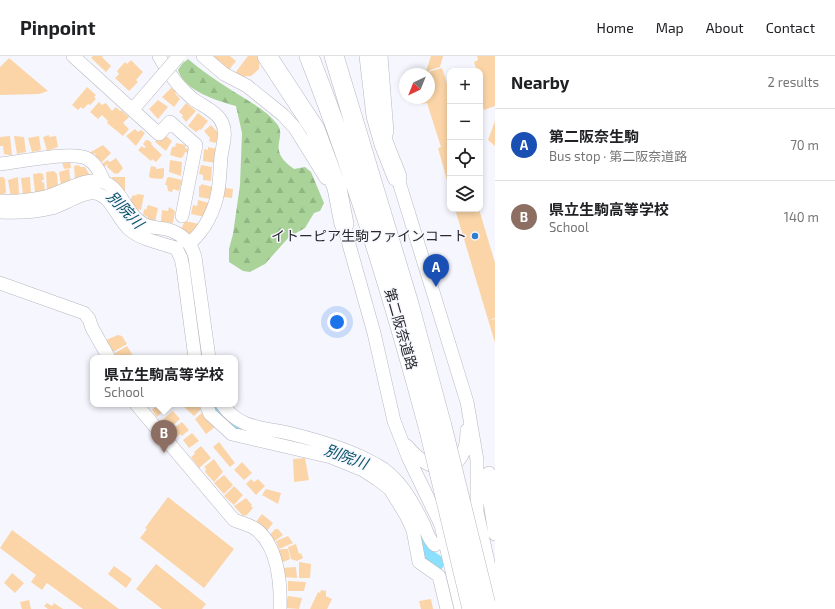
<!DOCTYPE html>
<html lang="en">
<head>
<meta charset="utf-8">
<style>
  :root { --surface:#fff; --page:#f2f2f2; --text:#202124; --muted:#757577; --line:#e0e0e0; --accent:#0f766e }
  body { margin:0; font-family:"Exo 2","Noto Sans JP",sans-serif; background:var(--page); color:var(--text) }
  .controls { position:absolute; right:12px; top:12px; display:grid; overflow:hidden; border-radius:8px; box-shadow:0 2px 6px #0003 }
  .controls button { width:36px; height:36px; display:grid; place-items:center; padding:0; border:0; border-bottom:1px solid var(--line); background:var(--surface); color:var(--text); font:20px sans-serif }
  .compass { position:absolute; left:399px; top:12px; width:36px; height:36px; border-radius:50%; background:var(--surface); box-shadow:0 2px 6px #0003; rotate:223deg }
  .you { position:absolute; left:337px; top:266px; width:14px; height:14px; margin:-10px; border:3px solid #fff; border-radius:50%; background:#1a73e8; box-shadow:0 0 0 6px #1a73e833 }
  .badge { display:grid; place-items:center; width:26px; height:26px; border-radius:50%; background:var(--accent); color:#fff; font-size:13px; font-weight:700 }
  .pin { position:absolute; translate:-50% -33px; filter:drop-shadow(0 1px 2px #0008) }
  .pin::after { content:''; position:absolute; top:21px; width:14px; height:12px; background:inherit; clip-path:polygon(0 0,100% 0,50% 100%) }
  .popup { position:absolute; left:90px; top:299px; width:148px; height:52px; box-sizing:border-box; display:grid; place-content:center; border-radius:8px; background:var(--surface); filter:drop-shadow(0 1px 3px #0005); font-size:13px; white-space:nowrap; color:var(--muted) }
  .popup b { font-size:15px; color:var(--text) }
  .popup::after { content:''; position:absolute; left:50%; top:100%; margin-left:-8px; border:8px solid transparent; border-top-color:var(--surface) }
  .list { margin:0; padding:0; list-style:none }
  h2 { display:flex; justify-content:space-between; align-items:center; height:52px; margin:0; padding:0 16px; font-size:17px }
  h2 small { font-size:13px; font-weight:400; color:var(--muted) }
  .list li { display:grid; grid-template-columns:26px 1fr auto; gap:12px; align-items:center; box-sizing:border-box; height:72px; padding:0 16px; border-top:1px solid var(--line) }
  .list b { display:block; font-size:15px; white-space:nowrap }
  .list p { margin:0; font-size:13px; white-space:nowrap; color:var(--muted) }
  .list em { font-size:13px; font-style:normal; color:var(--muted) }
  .icon { flex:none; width:22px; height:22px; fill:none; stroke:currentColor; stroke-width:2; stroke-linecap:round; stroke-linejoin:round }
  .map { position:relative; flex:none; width:495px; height:553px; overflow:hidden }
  header { display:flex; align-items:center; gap:24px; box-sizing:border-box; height:56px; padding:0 20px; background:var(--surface); border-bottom:1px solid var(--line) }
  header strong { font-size:19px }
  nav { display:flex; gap:22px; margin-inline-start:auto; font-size:14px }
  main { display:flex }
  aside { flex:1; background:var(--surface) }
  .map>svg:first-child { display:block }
  .forest { fill:url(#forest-firs) }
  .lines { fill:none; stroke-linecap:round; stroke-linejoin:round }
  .river { stroke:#8be0fd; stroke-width:18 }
  .building { fill:#fbd5a7 }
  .minor-casing { stroke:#b7b7c1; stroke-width:14 }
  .highway-casing { stroke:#b7b7c1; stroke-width:20 }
  .minor { stroke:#fff; stroke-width:13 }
  .highway { stroke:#fff; stroke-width:19 }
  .minor-bridge-casing { stroke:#b7b7c1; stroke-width:14; stroke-linecap:butt }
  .highway-bridge-casing { stroke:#b7b7c1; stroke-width:20; stroke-linecap:butt }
  .minor-bridge { stroke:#fff; stroke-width:13 }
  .highway-bridge { stroke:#fff; stroke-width:19 }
  .poi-dot { fill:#2f7dcc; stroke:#f6f6fe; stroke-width:1.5 }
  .labels { text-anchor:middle; stroke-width:3; stroke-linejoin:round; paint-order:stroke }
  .poi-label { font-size:14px; fill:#29292d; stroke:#f6f6fe; text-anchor:end }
  .street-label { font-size:14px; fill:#29292d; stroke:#f6f6fe }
  .water-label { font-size:15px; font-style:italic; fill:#045165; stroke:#f6f6fe }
</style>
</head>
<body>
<header>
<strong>Pinpoint</strong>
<nav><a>Home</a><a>Map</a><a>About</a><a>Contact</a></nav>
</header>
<main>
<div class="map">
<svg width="495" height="553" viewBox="0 0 495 553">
  <defs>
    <pattern id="forest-firs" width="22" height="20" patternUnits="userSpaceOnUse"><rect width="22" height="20" fill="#a9d398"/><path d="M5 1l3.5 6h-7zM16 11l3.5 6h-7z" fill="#91b583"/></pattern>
  </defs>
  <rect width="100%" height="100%" fill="#f6f6fe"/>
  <!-- forest -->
  <path class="forest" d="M 188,3 C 201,14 214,23 228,32 C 244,43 265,52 277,68 C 288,82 265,93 294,113 L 305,111 L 311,116 L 324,147 L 320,155 L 314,157 L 305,172 L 289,181 L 265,208 L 250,216 L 243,215 L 229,206 L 229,193 L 233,178 L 240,129 L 242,77 L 236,50 C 218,45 184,35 178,14 L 182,8 Z"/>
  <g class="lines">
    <!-- river -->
    <path class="river" d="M 199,272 L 202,302
      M 214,348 C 223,368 244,374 264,379
      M 417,476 C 421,490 422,500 435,507"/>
  </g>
  <!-- building -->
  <path class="building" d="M 93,0 L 103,0 L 102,1 L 111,10 L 106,16 L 91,2 Z
    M 211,0 L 230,0 L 236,5 L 229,14 Z
    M 248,0 L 260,0 L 259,13 L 251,20 L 240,21 L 235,17 Z
    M 431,0 L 443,0 L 440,11 L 430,14 L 428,16 L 442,12 L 450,37 L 450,135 L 438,92 L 441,91 L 427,47 L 420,48 L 419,44 L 429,42 L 429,25 L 432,24 L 426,15 Z
    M 477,0 L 495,0 L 495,50 L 484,54 L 482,48 L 480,48 L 480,15 L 477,15 L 474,6 L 478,4 Z
    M 9,2 L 48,35 L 39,38 L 0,39 L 0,11 Z
    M 131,4 L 143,16 L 136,24 L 138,26 L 129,35 L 115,22 L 119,18 L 117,15 L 125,6 L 127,8 Z
    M 87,31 L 96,39 L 94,41 L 96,43 L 90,49 L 88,48 L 83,53 L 81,51 L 78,54 L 72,49 Z
    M 171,32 L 176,35 L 175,37 L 180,43 L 174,51 L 162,41 Z
    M 158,44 L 168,51 L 158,63 L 149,53 Z
    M 99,46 L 102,49 L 106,47 L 112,55 L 116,51 L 120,55 L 121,54 L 129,61 L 123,67 L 129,73 L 123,80 L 107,67 L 108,65 L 102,59 L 98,63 L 90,56 Z
    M 186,47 L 196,55 L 186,66 L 182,61 L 183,59 L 179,56 Z
    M 198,57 L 208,65 L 201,74 L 200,73 L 196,76 L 188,70 Z
    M 495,65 L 495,90 L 488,84 Z
    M 211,69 L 221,80 L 215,87 L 209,85 L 210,82 L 204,75 Z
    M 135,73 L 138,76 L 141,74 L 145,77 L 136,90 L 126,80 Z
    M 49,79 L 49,81 L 56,80 L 58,91 L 47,95 L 43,81 Z
    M 10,80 L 12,99 L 9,99 L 4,98 L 3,90 L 0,90 L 0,81 Z
    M 14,80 L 24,81 L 26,96 L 17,98 Z
    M 39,80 L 41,94 L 32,96 L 28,82 Z
    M 166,80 L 172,85 L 166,95 L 155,86 L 160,81 Z
    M 146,84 L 148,84 L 152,87 L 151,88 L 162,99 L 156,106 L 152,103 L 151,105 L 138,94 L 142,90 L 144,92 L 146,91 L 143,88 Z
    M 176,87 L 186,89 L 185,92 L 189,93 L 188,97 L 185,96 L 183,101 L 180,102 L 170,99 L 172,91 L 175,91 Z
    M 103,89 L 111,97 L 102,106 L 96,102 L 95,97 L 92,99 L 89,97 Z
    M 208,91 L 217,93 L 216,107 L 203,105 L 204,93 L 208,94 Z
    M 116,102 L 123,112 L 118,118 L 117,117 L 115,118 L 107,111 L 108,108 L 104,111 L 102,108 L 107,104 L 110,106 Z
    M 170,104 L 182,106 L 181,120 L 169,116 Z
    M 70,105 L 71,112 L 64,113 L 62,106 Z
    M 79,109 L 80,111 L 85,111 L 89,118 L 94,118 L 94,122 L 75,123 L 74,110 Z
    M 201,109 L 212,111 L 211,125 L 203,124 L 203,119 L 199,118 Z
    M 151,110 L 156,111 L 156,113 L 164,112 L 164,120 L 162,123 L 150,122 L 149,120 Z
    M 69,113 L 71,128 L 61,129 L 59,116 Z
    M 54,115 L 57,118 L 58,131 L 47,134 L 46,116 Z
    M 40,117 L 43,118 L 44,124 L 42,124 L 42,127 L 44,126 L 45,136 L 37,137 L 35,136 L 33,118 Z
    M 0,121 L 3,121 L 5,123 L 6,137 L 0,139 Z
    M 18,121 L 19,138 L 11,142 L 8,124 Z
    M 30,121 L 31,138 L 23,139 L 21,122 Z
    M 112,121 L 125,121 L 125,137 L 112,127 Z
    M 169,121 L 182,124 L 179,135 L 173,133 L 172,136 L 168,135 L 167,129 L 165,129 L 167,122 Z
    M 201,128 L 213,131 L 210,143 L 199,141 L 199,130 L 201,130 Z
    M 224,128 L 226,128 L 226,132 L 233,133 L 232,142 L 223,141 Z
    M 137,138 L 144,139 L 141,154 L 139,153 L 139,156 L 129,150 L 132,140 L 135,139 L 136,140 Z
    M 198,144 L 209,147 L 205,161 L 191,158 L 193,149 L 197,150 Z
    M 148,149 L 158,152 L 155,166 L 147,165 L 148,161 L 143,159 L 144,153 L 146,154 Z
    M 169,151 L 175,155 L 173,167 L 161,166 L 162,154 L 168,155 Z
    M 455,153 L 479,153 L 495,207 L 495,262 L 489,264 L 495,263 L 495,287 Z
    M 185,165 L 199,168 L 195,180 L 187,179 L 181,173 Z
    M 118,279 L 122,280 L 127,288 L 113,296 L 106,284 Z
    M 127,290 L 134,301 L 115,302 L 113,298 Z
    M 159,348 L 168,348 L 171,352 L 164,358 L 162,356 L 157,361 L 152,354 Z
    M 186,348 L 200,348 L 203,351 L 194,360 L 183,350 Z
    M 173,355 L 180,363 L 173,369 L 171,367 L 164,372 L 161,365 Z
    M 203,356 L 215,371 L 206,378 L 195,363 Z
    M 182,366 L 189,374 L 182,380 L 180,378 L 174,383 L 169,376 Z
    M 192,377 L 199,385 L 189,392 L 183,384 Z
    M 219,386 L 235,407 L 230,411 L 213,391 Z
    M 201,390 L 211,402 L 199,412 L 191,401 L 195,398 L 194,396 Z
    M 305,402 L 309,424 L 294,426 L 293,403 Z
    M 214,403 L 223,416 L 214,426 L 205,416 L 206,413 L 204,411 Z
    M 242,406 L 252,417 L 244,424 L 234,414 Z
    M 224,419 L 233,429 L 224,438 L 214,427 Z
    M 251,423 L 254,426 L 258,423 L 265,430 L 256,439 L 246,428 Z
    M 234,430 L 243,439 L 234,449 L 224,440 Z
    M 266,433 L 281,437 L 278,448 L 262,439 Z
    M 168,441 L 234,493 L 204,532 L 140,482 L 147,473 L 145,472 Z
    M 246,442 L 252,449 L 251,450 L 253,452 L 246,460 L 245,459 L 243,460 L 234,450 Z
    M 262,458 L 273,467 L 267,475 L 256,466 Z
    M 275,473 L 278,473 L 283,479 L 272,487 L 269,480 Z
    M 12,474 L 119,553 L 83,553 L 47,527 L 42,534 L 31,526 L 36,519 L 0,492 Z
    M 288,480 L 293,487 L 279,493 L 276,485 Z
    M 296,488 L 299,498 L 301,497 L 303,502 L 297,505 L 291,503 L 288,491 Z
    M 284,493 L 288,493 L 290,503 L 281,507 L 276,494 Z
    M 299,506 L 311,508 L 310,522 L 299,522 Z
    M 156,508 L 206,548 L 202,553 L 162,553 L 136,533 Z
    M 114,510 L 132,523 L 126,532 L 108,518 Z
    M 296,511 L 297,522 L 282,521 L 281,512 Z
    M 12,517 L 24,527 L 15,537 L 4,527 Z
    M 288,525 L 306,526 L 304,535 L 288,535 Z
    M 321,534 L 326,535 L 326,540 L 332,543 L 327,553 L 310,553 L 318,536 L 320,537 Z
    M 288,540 L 302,542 L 299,553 L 285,552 Z
    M 431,543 L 433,553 L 421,553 L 419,545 Z
    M 29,544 L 31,553 L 22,553 L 20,546 Z
    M 47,547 L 52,550 L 54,547 L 63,553 L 48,553 L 44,550 Z"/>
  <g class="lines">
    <!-- minor casing -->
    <g class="minor-casing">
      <path id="minor" d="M 73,0 L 159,78 L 170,66 L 196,89 L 182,160
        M 159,0 C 167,15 179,32 193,43 C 201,49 214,54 220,63 C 228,75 223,87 221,101 C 220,112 220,124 218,135 C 215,154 205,174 190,187
        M 203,0 L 224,18 L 247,30 L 283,59 L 295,72 L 326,122
        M 381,0 L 387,76
        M 133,53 L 147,37
        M 0,108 C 20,106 70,95 86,102 C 95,106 101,118 104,126
        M 395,113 L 467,346 L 477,404 L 477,456 L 495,538
        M 0,145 C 15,146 31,144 45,141 C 63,137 85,120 104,126 C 123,133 126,162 148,170 C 154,172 161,172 166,173 C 182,177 191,186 195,201 L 209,302
        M 0,156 C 17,157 35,156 52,152 C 63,149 84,135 95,137 C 113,141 117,163 130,174 C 143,184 160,187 176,192 L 181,202 L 183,212 L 195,302
        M 341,160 L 374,277 L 394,365 L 409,403 L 441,469 L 461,553
        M 0,227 L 84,257 L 89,263 L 92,272 L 109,302
        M 136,348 L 234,464 C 241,467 251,469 257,474 C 278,491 281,528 280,553
        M 206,348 L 210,358 L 232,378 L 331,401 L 363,414 L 377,423 L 390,433 L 406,459 L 413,474 L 419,506 L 439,520 L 447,553
        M 222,348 C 240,374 264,371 292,378 C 321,385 351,394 377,409 C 398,420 412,445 422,465 C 426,472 428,484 435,489
        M 407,390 C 433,422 467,420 467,374
        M 489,417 L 489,440 L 495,478"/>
    </g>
    <!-- highway casing -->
    <g class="highway-casing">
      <path id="highway" d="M 267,0 L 315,73 L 337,132 L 344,168
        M 309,0 C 357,122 395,247 429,374
        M 334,0 L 409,248 L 442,370
        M 369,0 L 376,60 L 384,88 L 397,121"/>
    </g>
    <!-- minor -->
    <use href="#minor" class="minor"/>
    <!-- highway -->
    <use href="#highway" class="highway"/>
    <!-- minor-bridge casing -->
    <g class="minor-bridge-casing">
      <path id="minor-bridge" d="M 147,37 L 179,0"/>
    </g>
    <!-- highway-bridge casing -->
    <g class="highway-bridge-casing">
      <path id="highway-bridge" d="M 442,370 L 487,553
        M 429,374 L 472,553"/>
    </g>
    <!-- minor-bridge -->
    <use href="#minor-bridge" class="minor-bridge"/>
    <!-- highway-bridge -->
    <use href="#highway-bridge" class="highway-bridge"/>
  </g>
  <!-- markers -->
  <circle class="poi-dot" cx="475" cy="180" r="4"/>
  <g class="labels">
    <!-- poi labels -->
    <g class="poi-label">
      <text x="467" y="185">イトーピア生駒ファインコート</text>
    </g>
    <!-- street labels -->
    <g class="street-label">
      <text transform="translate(401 273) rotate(74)" y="5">第二阪奈道路</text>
    </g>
    <!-- water labels -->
    <g class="water-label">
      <text transform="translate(125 154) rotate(46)" y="5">別院川</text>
      <text transform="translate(346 401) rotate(20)" y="5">別院川</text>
    </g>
  </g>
</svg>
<div class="controls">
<button>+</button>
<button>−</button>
<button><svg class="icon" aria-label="locate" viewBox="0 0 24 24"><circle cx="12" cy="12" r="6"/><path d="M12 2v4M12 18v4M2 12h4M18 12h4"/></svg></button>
<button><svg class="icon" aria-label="layers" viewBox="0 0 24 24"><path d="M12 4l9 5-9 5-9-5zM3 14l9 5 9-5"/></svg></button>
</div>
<svg class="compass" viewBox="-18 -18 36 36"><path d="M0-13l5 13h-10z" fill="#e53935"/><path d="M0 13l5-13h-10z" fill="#757577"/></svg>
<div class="you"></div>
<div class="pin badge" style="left:436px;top:231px;background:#1a4fb4">A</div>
<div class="pin badge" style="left:164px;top:397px;background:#8d6e63">B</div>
<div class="popup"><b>県立生駒高等学校</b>School</div>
</div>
<aside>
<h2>Nearby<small>2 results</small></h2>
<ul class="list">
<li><span class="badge" style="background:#1a4fb4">A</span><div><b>第二阪奈生駒</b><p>Bus stop · 第二阪奈道路</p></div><em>70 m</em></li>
<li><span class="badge" style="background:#8d6e63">B</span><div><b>県立生駒高等学校</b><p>School</p></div><em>140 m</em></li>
</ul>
</aside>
</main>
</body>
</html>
